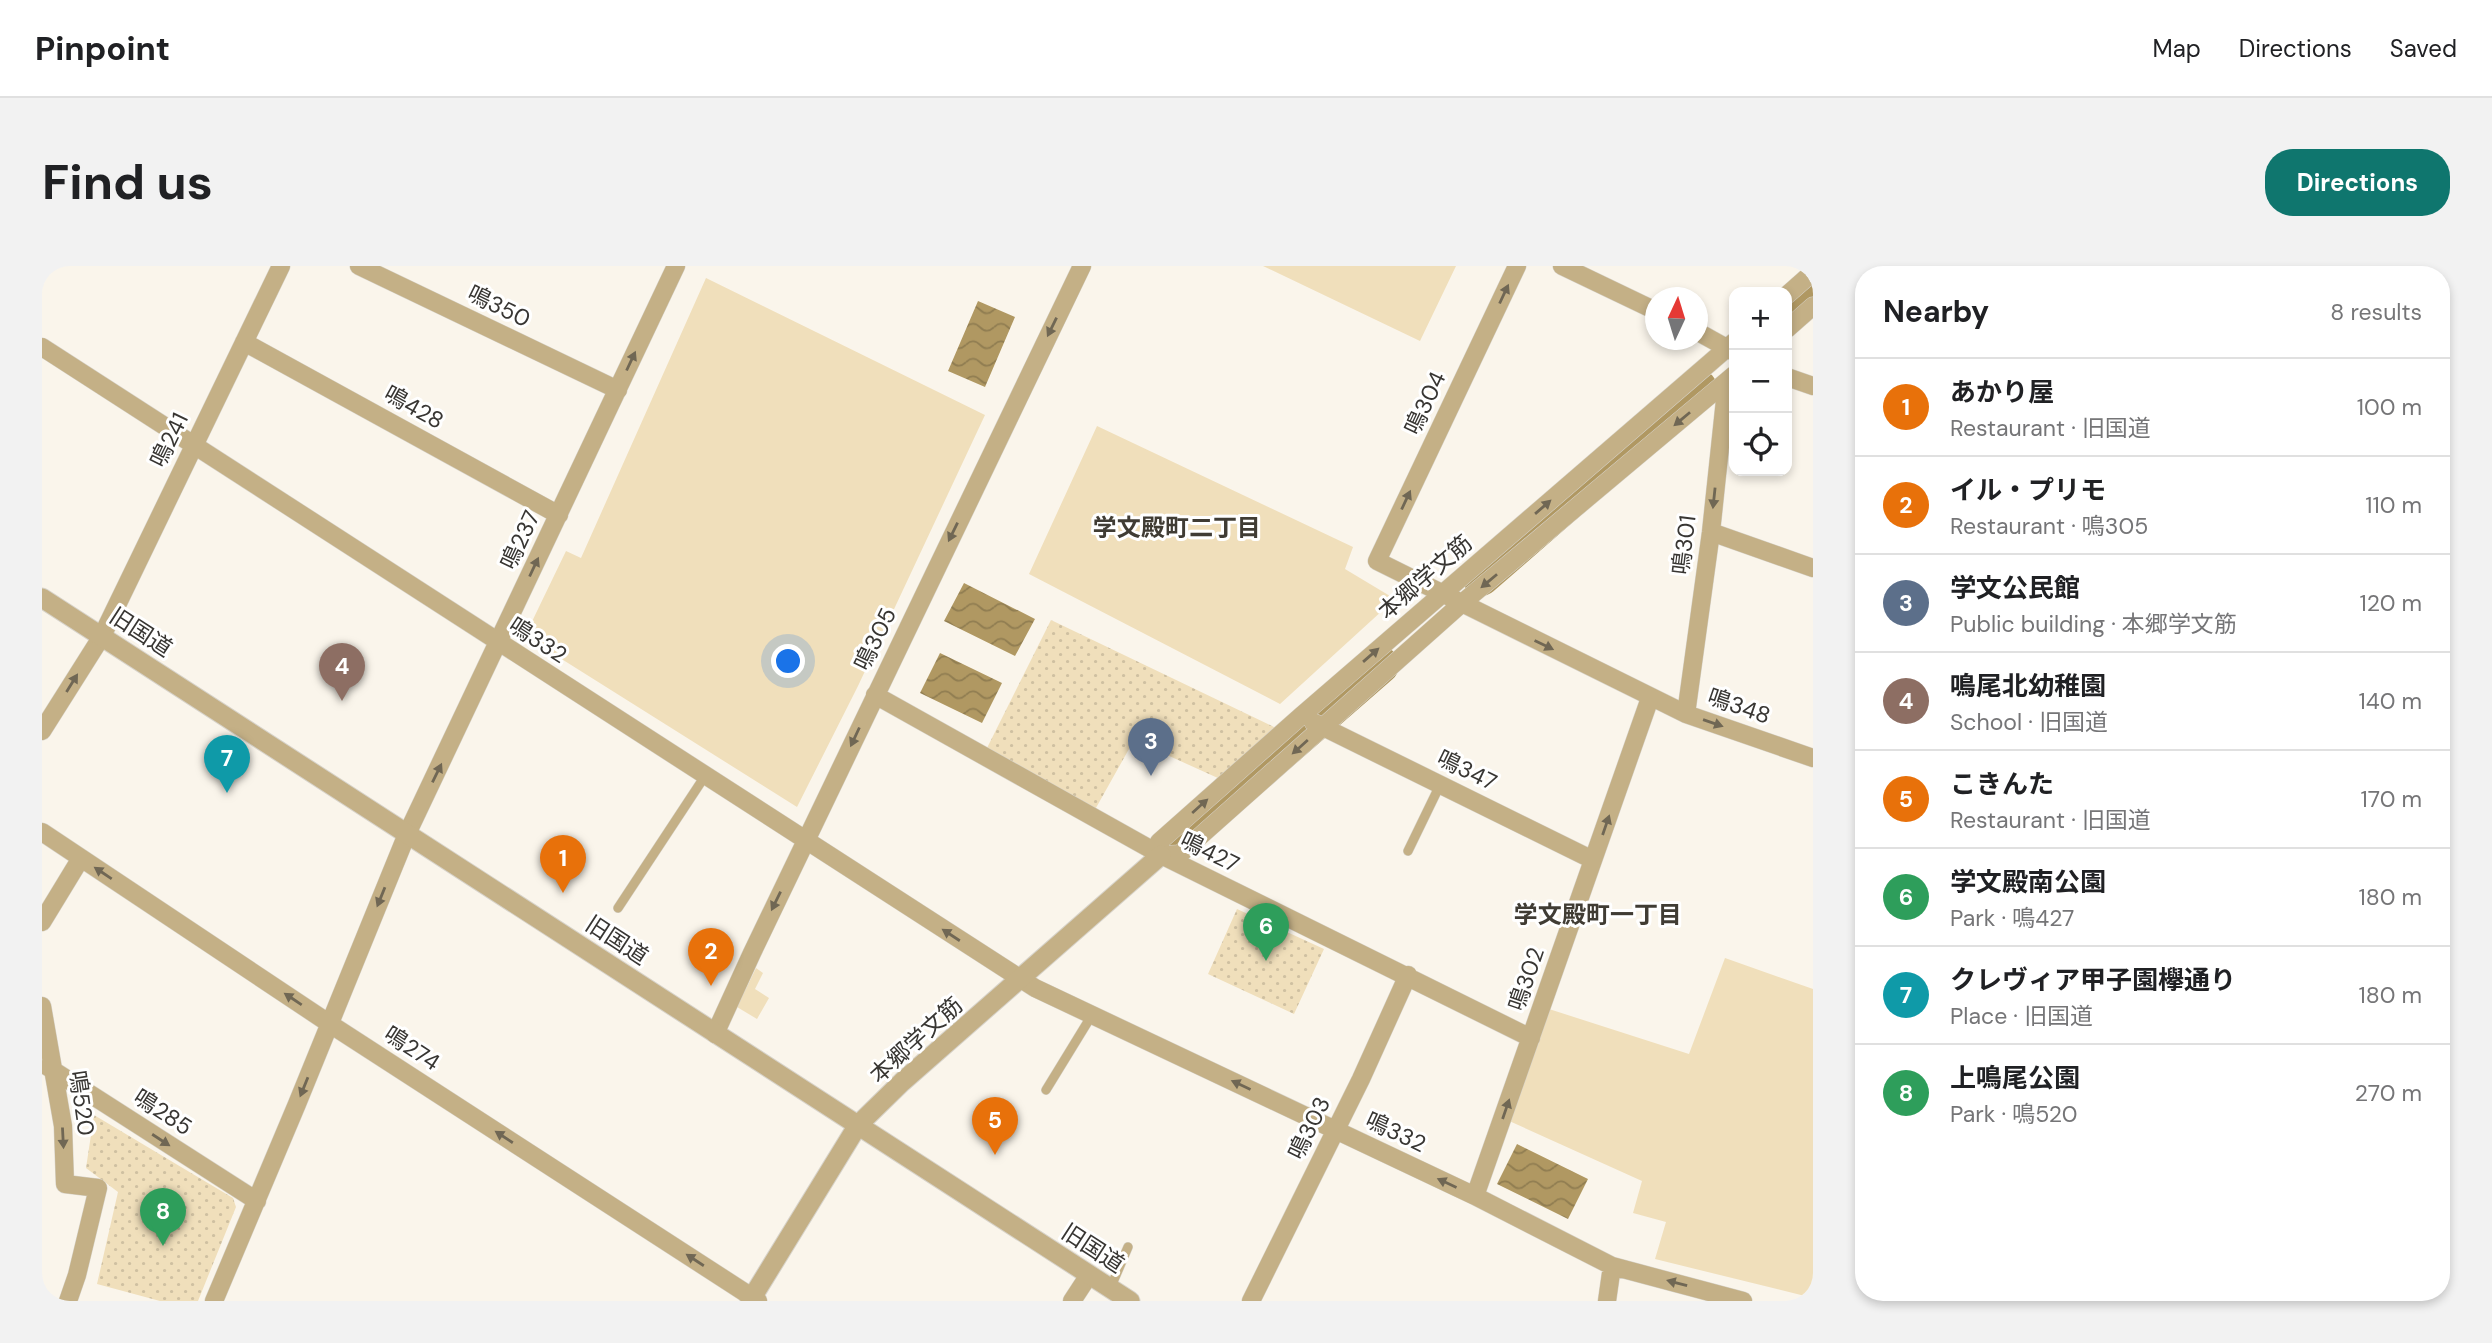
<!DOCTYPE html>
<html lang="en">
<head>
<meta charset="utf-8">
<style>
  :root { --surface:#fff; --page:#f2f2f2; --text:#202124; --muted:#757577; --line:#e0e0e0; --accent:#0f766e }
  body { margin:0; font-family:"DM Sans","Noto Sans JP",sans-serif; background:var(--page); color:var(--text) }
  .controls { position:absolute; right:21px; top:21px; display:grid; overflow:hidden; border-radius:14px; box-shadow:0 4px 10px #0003 }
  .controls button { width:63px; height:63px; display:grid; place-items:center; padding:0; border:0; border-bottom:2px solid var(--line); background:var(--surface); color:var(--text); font:35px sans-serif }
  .compass { position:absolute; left:1603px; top:21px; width:63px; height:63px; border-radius:50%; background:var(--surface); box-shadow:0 4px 10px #0003; rotate:4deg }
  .you { position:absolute; left:747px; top:396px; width:24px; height:24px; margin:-18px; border:5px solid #fff; border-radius:50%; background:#1a73e8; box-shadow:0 0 0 10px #1a73e833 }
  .badge { display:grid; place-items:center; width:46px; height:46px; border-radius:50%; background:var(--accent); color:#fff; font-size:23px; font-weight:700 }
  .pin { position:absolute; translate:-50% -58px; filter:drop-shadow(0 2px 4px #0008) }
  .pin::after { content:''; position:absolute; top:37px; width:24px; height:21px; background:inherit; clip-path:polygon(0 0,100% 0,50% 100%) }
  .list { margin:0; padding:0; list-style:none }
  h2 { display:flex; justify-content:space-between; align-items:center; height:91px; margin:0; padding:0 28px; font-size:30px }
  h2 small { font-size:23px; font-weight:400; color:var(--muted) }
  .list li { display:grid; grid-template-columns:46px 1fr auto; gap:21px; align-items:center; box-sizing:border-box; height:98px; padding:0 28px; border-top:2px solid var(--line) }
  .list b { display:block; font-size:26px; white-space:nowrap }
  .list p { margin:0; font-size:23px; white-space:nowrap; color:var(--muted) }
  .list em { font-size:23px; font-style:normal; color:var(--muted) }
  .icon { flex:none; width:38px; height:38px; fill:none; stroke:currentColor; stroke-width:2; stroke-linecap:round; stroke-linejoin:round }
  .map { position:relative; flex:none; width:1771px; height:1035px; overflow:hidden; border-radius:28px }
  header { display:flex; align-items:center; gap:42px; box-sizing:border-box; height:98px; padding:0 35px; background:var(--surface); border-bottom:2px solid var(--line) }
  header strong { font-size:33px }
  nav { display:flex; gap:38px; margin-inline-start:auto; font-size:24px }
  .intro { display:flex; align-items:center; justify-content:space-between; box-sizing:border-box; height:168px; padding:0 42px }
  h1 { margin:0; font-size:49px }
  .button { padding:18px 32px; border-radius:28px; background:var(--accent); color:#fff; font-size:24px; font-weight:700 }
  main { display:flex; gap:42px; padding:0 42px }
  aside { flex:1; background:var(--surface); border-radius:28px; box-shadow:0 4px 10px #0003 }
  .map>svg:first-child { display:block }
  .grass { fill:url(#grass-dots) }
  .garden { fill:#f0dfbb }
  .water { fill:url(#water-waves) }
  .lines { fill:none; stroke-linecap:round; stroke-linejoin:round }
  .river { stroke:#b09862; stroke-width:38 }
  .service-casing { stroke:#d7d3ca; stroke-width:10 }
  .minor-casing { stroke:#d7d3ca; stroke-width:19 }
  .tertiary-casing { stroke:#d7d3ca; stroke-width:21 }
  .service { stroke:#c4b086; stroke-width:9 }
  .minor { stroke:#c4b086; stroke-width:18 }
  .tertiary { stroke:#c4b086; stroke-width:19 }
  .oneway { fill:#706754 }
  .labels { text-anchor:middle; stroke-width:6; stroke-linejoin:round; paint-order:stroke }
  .street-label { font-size:23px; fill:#383633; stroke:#fff }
  .neighbourhood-label { font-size:24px; font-weight:bold; fill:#403c34; stroke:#fff }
</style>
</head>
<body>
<header>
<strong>Pinpoint</strong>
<nav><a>Map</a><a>Directions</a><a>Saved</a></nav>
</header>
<div class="intro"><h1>Find us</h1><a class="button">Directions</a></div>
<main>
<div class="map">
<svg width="1771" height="1035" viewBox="0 0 1771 1035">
  <defs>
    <pattern id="grass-dots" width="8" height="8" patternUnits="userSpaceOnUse" patternTransform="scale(1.75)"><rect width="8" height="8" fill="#f0dfbb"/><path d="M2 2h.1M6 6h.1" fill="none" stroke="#cfc0a1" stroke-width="1.8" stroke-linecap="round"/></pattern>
    <pattern id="water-waves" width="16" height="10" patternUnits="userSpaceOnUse" patternTransform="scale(1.75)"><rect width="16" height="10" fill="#b09862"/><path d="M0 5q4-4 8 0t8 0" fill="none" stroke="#907d51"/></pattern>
  </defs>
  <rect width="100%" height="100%" fill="#faf5eb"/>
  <!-- grass -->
  <path class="grass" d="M 1009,354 L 1234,462 L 1178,513 L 1092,474 L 1050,549 L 943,486 Z
    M 1195,643 L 1282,683 L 1252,748 L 1166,708 Z
    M 52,849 L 191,932 L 194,941 L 156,1035 L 118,1035 L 55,1018 L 76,926 L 44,902 Z"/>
  <!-- garden -->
  <path class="garden" d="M 1221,0 L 1414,0 L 1378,75 Z
    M 664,12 L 943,149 L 816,420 L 755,541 L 483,370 L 524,285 L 539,292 Z
    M 1055,160 L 1311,281 L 1303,303 L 1353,333 L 1238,438 L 987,308 Z
    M 1683,692 L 1771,723 L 1771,1032 L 1613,993 L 1624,956 L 1591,947 L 1600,915 L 1465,854 L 1507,743 L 1647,788 Z
    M 714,702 L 721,707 L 713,723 L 727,732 L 715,753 L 695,741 Z"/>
  <!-- water -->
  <path class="water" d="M 936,35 L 973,51 L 943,121 L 906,105 Z
    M 922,317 L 993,353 L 973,390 L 902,355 Z
    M 898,387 L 960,417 L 940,457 L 878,427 Z
    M 1475,878 L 1546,913 L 1526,953 L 1455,918 Z"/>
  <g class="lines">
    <!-- river -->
    <path class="river" d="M 1745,45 L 1771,22
      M 1439,311 L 1656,122
      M 1131,579 L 1338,399"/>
    <!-- service casing -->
    <g class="service-casing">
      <path id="service" d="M 1366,585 L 1398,519
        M 576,642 L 663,510
        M 1004,824 L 1050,749
        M 1068,1023 L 1086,981"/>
    </g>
    <!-- minor casing -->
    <g class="minor-casing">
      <path id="minor" d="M 317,0 L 576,124
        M 1475,0 L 1335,295 L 1644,448 L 1771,492
        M 1520,0 L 1614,45
        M 1745,29 L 1771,6
        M 1745,63 L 1771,40
        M 1656,66 L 1692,86
        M 202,76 L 517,249
        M 0,81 L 993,722 L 1433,930 L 1570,1000 L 1701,1035
        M 1745,111 L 1771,120
        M 1669,266 L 1771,302
        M 833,429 L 1119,589 L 1489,772
        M 1644,448 L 1669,266 L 1685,115
        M 1271,456 L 1551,594
        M 0,465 L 60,370 L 239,0
        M 0,566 L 288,758 L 716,1035
        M 1119,589 L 1117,576 L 1259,450 L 1692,76
        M 1119,589 L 1138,588 L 1419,338 L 1692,109
        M 0,656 L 39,592
        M 0,740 L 21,860 L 23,918 L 56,922 L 35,1009 L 26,1035
        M 673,768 L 710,687 L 1040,0
        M 6,801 L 215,935
        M 1433,930 L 1608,432
        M 172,1035 L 255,838 L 365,568 L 634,0
        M 1030,1035 L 1047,1009
        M 1209,1035 L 1319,813 L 1366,709
        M 1565,1035 L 1570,1000"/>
    </g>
    <!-- tertiary casing -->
    <g class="tertiary-casing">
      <path id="tertiary" d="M 0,332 L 1088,1035
        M 708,1035 L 816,859 L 860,816 L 1119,589"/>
    </g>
    <!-- service -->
    <use href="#service" class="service"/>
    <!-- minor -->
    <use href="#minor" class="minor"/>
    <!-- tertiary -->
    <use href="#tertiary" class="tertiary"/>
  </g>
  <!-- one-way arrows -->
  <defs><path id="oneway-solid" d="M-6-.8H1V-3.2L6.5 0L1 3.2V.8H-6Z" transform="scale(1.75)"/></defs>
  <g class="oneway">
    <use href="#oneway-solid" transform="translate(1462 28) rotate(-65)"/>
    <use href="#oneway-solid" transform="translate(1010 61) rotate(116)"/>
    <use href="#oneway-solid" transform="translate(589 95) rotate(-65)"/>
    <use href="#oneway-solid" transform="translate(1640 153) rotate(140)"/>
    <use href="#oneway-solid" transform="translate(1672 232) rotate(96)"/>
    <use href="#oneway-solid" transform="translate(1364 234) rotate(-65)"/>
    <use href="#oneway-solid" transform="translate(1501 241) rotate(-41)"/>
    <use href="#oneway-solid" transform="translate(911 266) rotate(116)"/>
    <use href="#oneway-solid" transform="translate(492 301) rotate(-65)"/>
    <use href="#oneway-solid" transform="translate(1447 315) rotate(140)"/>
    <use href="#oneway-solid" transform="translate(1502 379) rotate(26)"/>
    <use href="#oneway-solid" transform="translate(1329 389) rotate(-41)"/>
    <use href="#oneway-solid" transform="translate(30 417) rotate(-58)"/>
    <use href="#oneway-solid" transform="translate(1671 457) rotate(19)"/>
    <use href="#oneway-solid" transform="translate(813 471) rotate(115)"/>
    <use href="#oneway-solid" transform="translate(1258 481) rotate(138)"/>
    <use href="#oneway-solid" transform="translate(395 507) rotate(-64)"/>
    <use href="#oneway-solid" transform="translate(1158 540) rotate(-42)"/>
    <use href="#oneway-solid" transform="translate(1564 559) rotate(-71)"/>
    <use href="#oneway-solid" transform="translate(61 607) rotate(-146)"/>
    <use href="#oneway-solid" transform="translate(339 631) rotate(112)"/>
    <use href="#oneway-solid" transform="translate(734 635) rotate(116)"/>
    <use href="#oneway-solid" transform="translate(909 669) rotate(-147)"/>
    <use href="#oneway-solid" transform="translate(251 733) rotate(-146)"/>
    <use href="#oneway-solid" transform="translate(1199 819) rotate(-155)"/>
    <use href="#oneway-solid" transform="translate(262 821) rotate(112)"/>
    <use href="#oneway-solid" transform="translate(1464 843) rotate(-71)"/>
    <use href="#oneway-solid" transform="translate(462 871) rotate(-147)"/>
    <use href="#oneway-solid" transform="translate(21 872) rotate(87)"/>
    <use href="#oneway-solid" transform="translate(119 874) rotate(33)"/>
    <use href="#oneway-solid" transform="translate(1405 917) rotate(-155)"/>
    <use href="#oneway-solid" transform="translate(653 994) rotate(-147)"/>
    <use href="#oneway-solid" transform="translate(1635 1017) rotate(-165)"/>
  </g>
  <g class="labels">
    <!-- street labels -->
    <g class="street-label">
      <text transform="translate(457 40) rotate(26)" y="8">鳴350</text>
      <text transform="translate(1383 137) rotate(-65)" y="8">鳴304</text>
      <text transform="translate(372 141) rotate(29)" y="8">鳴428</text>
      <text transform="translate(127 174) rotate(-64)" y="8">鳴241</text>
      <text transform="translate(478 274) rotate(-65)" y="8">鳴237</text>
      <text transform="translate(1642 279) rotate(-83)" y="8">鳴301</text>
      <text transform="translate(1383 311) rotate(-41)" y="8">本郷学文筋</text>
      <text transform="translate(99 366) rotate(33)" y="8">旧国道</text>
      <text transform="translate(833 373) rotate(-64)" y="8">鳴305</text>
      <text transform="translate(496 374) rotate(33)" y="8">鳴332</text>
      <text transform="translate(1697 440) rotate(19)" y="8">鳴348</text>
      <text transform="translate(1425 504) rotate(26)" y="8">鳴347</text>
      <text transform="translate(1168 586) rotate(26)" y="8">鳴427</text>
      <text transform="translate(575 674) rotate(33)" y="8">旧国道</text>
      <text transform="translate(1484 713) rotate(-71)" y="8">鳴302</text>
      <text transform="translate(874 774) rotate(-42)" y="8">本郷学文筋</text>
      <text transform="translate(370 782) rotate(33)" y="8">鳴274</text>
      <text transform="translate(40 837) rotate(82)" y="8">鳴520</text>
      <text transform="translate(121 846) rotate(33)" y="8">鳴285</text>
      <text transform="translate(1267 862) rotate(-64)" y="8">鳴303</text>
      <text transform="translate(1354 866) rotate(25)" y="8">鳴332</text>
      <text transform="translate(1051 982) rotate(33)" y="8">旧国道</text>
    </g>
    <!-- neighbourhood labels -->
    <g class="neighbourhood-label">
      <text x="1135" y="270">学文殿町二丁目</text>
      <text x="1556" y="657">学文殿町一丁目</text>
    </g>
  </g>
</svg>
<div class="controls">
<button>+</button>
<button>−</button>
<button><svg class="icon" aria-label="locate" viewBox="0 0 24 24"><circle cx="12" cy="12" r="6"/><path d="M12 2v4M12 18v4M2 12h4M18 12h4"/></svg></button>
</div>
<svg class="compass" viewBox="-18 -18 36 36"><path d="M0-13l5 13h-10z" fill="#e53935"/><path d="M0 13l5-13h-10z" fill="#757577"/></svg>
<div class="you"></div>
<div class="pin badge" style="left:521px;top:627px;background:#e8710a">1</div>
<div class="pin badge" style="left:669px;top:720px;background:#e8710a">2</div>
<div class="pin badge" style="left:1109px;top:510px;background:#5c6f8a">3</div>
<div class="pin badge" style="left:300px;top:435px;background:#8d6e63">4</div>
<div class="pin badge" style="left:953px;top:889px;background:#e8710a">5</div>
<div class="pin badge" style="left:1224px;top:695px;background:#2e9e5b">6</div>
<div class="pin badge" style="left:185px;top:527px;background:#0f9aa8">7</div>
<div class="pin badge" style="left:121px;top:980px;background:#2e9e5b">8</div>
</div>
<aside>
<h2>Nearby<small>8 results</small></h2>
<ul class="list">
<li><span class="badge" style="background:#e8710a">1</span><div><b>あかり屋</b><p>Restaurant · 旧国道</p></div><em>100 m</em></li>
<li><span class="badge" style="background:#e8710a">2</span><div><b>イル・プリモ</b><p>Restaurant · 鳴305</p></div><em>110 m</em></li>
<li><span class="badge" style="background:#5c6f8a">3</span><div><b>学文公民館</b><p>Public building · 本郷学文筋</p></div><em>120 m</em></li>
<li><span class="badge" style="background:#8d6e63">4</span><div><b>鳴尾北幼稚園</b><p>School · 旧国道</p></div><em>140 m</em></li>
<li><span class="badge" style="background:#e8710a">5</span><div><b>こきんた</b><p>Restaurant · 旧国道</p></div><em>170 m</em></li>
<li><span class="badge" style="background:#2e9e5b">6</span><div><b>学文殿南公園</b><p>Park · 鳴427</p></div><em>180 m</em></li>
<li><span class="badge" style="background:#0f9aa8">7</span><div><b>クレヴィア甲子園欅通り</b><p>Place · 旧国道</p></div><em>180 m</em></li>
<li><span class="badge" style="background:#2e9e5b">8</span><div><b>上鳴尾公園</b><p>Park · 鳴520</p></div><em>270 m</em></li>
</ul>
</aside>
</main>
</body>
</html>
